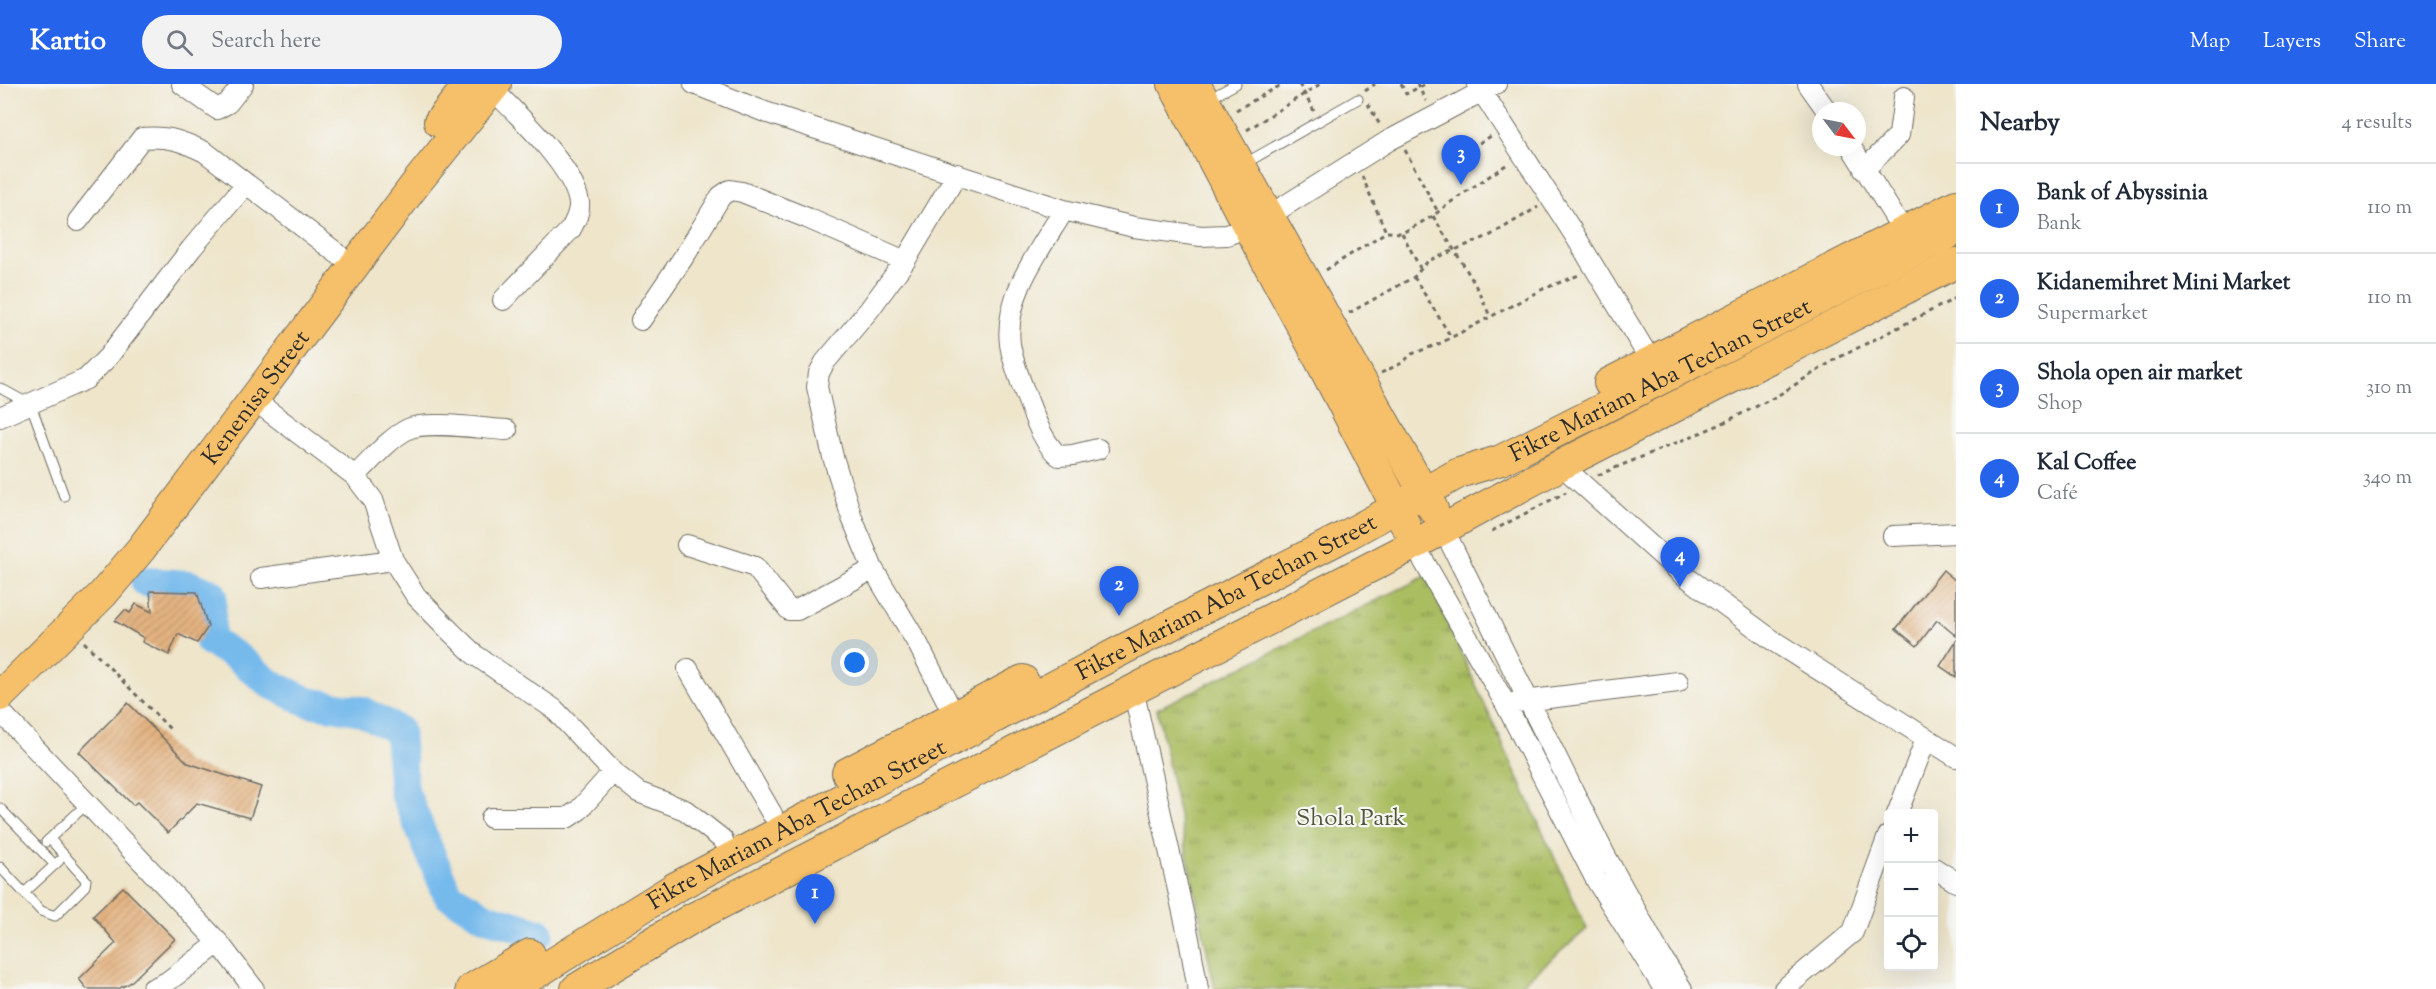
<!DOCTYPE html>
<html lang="en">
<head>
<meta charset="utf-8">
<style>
  :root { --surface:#fff; --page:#f2f2f3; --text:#1f2937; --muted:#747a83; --line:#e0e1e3; --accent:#2563eb }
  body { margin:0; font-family:"Sorts Mill Goudy",serif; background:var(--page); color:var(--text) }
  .controls { position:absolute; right:18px; bottom:18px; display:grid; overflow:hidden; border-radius:6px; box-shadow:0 6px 24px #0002 }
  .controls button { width:54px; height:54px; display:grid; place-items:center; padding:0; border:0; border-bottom:2px solid var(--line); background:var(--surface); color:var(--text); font:30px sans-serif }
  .compass { position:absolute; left:1812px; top:18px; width:54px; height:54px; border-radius:50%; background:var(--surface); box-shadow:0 6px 24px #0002; rotate:122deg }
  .you { position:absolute; left:855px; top:579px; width:21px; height:21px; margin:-15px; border:4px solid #fff; border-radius:50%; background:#1a73e8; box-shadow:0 0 0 9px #1a73e833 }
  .badge { display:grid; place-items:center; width:39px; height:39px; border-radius:50%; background:var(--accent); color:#fff; font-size:20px; font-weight:700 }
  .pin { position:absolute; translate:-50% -50px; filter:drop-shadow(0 2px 3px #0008) }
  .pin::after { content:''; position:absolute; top:32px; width:21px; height:18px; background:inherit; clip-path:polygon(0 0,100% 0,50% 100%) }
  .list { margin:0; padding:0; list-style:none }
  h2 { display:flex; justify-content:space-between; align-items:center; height:78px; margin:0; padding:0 24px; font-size:26px }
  h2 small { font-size:20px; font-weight:400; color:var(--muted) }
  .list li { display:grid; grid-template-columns:39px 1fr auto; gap:18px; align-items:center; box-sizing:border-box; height:90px; padding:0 24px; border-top:2px solid var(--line) }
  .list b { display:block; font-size:22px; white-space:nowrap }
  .list p { margin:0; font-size:20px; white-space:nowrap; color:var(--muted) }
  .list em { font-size:20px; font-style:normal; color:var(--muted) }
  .icon { flex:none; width:33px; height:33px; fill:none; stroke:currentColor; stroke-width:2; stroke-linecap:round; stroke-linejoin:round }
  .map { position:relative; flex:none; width:1956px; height:905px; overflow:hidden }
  header { display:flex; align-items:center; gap:36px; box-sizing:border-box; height:84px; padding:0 30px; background:var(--accent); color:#fff }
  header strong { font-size:28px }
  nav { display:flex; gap:33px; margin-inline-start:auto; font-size:21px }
  .search { width:420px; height:54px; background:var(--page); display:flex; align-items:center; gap:15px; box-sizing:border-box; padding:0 21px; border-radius:33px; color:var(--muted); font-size:22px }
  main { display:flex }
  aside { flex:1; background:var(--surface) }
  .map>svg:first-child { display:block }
  .grass { fill:url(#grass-tufts); stroke:#6a7446; stroke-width:1.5 }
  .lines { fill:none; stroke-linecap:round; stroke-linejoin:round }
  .river { stroke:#76baec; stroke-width:30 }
  .building { fill:url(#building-hatch) }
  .service-casing { stroke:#6f6c63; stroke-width:11 }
  .minor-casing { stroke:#6f6c63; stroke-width:22 }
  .primary-casing { stroke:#6f6c63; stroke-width:32 }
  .path { stroke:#6f6c63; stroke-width:3; stroke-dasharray:4.5 4.5; stroke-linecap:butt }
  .service { stroke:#fff; stroke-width:9 }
  .minor { stroke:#fff; stroke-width:20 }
  .primary { stroke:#f6c06b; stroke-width:30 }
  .labels { text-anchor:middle; stroke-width:4.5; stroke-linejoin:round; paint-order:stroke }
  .street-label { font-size:24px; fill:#2b2b2b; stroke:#f6f6f2 }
  .park-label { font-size:24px; fill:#51573b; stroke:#f6f6f2 }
</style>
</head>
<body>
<header>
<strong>Kartio</strong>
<div class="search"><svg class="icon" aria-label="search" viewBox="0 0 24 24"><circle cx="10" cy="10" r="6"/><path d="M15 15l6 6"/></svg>Search here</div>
<nav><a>Map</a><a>Layers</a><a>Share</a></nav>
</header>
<main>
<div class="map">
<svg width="1956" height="905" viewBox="0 0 1956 905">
  <defs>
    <pattern id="grass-tufts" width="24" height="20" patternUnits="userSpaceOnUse" patternTransform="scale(1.5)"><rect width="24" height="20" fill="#aabd61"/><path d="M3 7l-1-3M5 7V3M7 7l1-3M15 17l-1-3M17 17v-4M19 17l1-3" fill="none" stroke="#8b9a50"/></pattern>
    <pattern id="building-hatch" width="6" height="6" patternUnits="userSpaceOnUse" patternTransform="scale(1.5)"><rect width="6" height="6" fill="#e3b280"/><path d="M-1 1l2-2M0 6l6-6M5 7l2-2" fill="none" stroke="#c3996f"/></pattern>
  </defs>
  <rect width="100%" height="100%" fill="#f6f6f2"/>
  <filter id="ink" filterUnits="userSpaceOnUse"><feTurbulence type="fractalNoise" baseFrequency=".0167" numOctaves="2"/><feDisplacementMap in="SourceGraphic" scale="12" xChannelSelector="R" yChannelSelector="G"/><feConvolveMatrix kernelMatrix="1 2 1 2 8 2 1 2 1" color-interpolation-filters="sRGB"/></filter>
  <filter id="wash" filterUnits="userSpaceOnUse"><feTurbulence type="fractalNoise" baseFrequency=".008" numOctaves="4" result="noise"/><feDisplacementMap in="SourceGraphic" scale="24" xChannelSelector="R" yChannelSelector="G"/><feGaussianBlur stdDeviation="1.35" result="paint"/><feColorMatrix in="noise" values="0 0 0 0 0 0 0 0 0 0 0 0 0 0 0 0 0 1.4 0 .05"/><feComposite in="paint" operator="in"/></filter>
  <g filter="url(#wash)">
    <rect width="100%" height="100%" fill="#eee5cb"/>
    <!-- grass -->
    <path class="grass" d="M 1426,492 L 1587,845 L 1516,905 L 1215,905 L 1157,625 Z"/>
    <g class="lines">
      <!-- river -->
      <path class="river" d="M 146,498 L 189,501 L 212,510 L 210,557 L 236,572 L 269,599 L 308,618 L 362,627 L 399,647 L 404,707 L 448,811 L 486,833 L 539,849"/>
    </g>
    <g id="blocks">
      <!-- building -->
      <path class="building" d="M 1943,486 L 1956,497 L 1956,552 L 1937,536 L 1917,562 L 1896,545 Z
        M 150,507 L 197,508 L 208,543 L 197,559 L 178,550 L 169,571 L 142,558 L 144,554 L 115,537 L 125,526 L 130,529 L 136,520 L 152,528 Z
        M 1956,557 L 1956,593 L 1940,582 Z
        M 128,619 L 188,679 L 261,703 L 250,734 L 197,719 L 168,749 L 137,718 L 133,721 L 79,668 Z
        M 123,803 L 175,855 L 130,899 L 118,905 L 87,905 L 79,895 L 116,859 L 93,832 Z"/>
    </g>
  </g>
  <g filter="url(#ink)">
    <use href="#blocks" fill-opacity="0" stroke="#6f6c63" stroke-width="1.5"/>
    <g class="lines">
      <!-- service casing -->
      <g class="service-casing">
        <path id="service" d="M 1207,16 L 1236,0
          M 1244,80 L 1358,15
          M 0,304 L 31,321 L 64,412
          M 0,724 L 55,781
          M 46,758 L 88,719
          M 0,783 L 41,827 L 55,832 L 85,802 L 86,796 L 50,755
          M 24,809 L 59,777"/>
      </g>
      <!-- minor casing -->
      <g class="minor-casing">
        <path id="minor" d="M 182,0 L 217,25 L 228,19 L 243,0
          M 694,0 L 765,28 L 1064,126 L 1134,143 L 1201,152 L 1227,151 L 1248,143
          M 1477,0 L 1574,150 L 1651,277
          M 1808,0 L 1827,27
          M 492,5 C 517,30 574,83 579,119 C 580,129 575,137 571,145 L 503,216
          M 1851,63 L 1904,148
          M 1864,86 L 1899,51 L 1904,13
          M 1064,126 C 1040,166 1004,211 1010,260 C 1013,280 1021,298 1028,317 C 1035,335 1044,360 1059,372 L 1073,371 L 1098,365
          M 1270,131 L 1388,57 L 1496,0
          M 78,137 L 142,54 C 169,52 182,57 205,68 L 338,170
          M 641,236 L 687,168 L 721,112 L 730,106 L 742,108 L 807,134 L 905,177
          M 254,316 L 355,392 C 371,377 388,355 408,345 C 426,336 484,345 507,346
          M 0,333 L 86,295 L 108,273 L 191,165 L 246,100
          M 1561,381 L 1681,489 L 1775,558 L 1956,673
          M 355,392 L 373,416 L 393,476 L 416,512 L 452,549 L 475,571 L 554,625 L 613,688 L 638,708 L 685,726 L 723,756
          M 1443,444 L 1604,769 L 1661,872 L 1682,905
          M 1893,452 L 1956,449
          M 1414,460 L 1505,619 L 1596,796 L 1664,905
          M 687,461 L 755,483 L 789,526 L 797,526 L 873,485
          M 261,494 L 393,476
          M 688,585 L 772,730
          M 1133,605 L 1189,855 L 1198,905
          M 1516,618 L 1678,598
          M 0,627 L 219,859 L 254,905
          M 954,631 L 918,560 L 873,485 L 852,434 L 833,373 L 817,303 L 819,289 L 825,278 L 869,226 L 905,177 L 957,90
          M 1897,730 L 1926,655
          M 491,734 L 567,734 L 579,726 L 613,688
          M 1934,784 L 1956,798
          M 152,905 L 167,898 L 219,859
          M 1784,905 L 1853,848 L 1888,752"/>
      </g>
      <!-- primary casing -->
      <g class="primary-casing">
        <g id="primary">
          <path d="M 1173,0 L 1248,143 L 1310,257 L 1405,440"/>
          <path d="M 1195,0 L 1433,425"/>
          <path d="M 439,38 L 469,0"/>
          <path d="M 1609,299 L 1956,121"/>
          <path id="s1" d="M 0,612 L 103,510 L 141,465 L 417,98 L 496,0"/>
          <path d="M 847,689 L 1023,596"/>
          <path d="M 471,905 L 530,870"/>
          <path id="s2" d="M 511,905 L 674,804 L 1124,565 L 1345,452 L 1459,389 L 1501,376 L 1956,146"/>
          <path d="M 576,905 L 691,835 L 1423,456 L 1561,381 L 1956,179"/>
        </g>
      </g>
      <!-- path -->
      <path class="path" d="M 1299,0 L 1314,27
        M 1401,0 L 1406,10 L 1425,0
        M 1417,0 L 1426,17
        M 1365,7 L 1375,0
        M 1368,20 L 1381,43
        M 1236,26 L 1283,0
        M 1247,46 L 1320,0
        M 1405,66 L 1438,128
        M 1456,73 L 1491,52
        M 1362,92 L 1386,148
        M 1433,132 C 1453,166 1476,196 1490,233
        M 1402,149 L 1420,184
        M 1326,186 L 1386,148 L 1402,149 L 1433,132 L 1448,120 L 1509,79
        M 1414,193 L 1451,253
        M 1349,229 L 1414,193 L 1428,177 L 1491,151 L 1538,123
        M 1381,289 L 1402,279 L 1412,270 L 1441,259 L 1543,205 L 1579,191
        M 1598,391 L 1719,341 L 1777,312 L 1836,275 L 1956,214
        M 1492,447 L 1566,408
        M 84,558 L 172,647"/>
      <!-- service -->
      <use href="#service" class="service"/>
      <!-- minor -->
      <use href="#minor" class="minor"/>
      <!-- primary -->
      <use href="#primary" class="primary"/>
    </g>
  </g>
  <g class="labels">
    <!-- street labels -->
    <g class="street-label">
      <text dy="8" stroke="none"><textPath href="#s2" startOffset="1302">Fikre Mariam Aba Techan Street</textPath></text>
      <text dy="8" stroke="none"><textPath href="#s1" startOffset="394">Kenenisa Street</textPath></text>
      <text dy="8" stroke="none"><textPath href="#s2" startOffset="816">Fikre Mariam Aba Techan Street</textPath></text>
      <text dy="8" stroke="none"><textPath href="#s2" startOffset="330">Fikre Mariam Aba Techan Street</textPath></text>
    </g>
    <!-- park labels -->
    <g class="park-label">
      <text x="1351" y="741">Shola Park</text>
    </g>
  </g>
</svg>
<div class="controls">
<button>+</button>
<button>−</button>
<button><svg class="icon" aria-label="locate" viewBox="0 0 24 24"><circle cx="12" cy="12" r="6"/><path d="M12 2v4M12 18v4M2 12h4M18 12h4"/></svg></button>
</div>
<svg class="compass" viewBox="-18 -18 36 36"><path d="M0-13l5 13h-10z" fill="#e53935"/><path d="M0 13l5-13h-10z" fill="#747a83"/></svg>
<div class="you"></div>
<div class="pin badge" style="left:815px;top:840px">1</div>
<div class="pin badge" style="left:1119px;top:532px">2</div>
<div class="pin badge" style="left:1461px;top:101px">3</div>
<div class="pin badge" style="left:1680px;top:503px">4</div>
</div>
<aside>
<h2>Nearby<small>4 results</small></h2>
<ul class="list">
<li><span class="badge">1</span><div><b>Bank of Abyssinia</b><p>Bank</p></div><em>110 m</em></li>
<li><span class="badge">2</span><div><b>Kidanemihret Mini Market</b><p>Supermarket</p></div><em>110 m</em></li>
<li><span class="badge">3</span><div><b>Shola open air market</b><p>Shop</p></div><em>310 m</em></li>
<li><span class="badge">4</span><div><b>Kal Coffee</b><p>Café</p></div><em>340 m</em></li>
</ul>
</aside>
</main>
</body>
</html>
